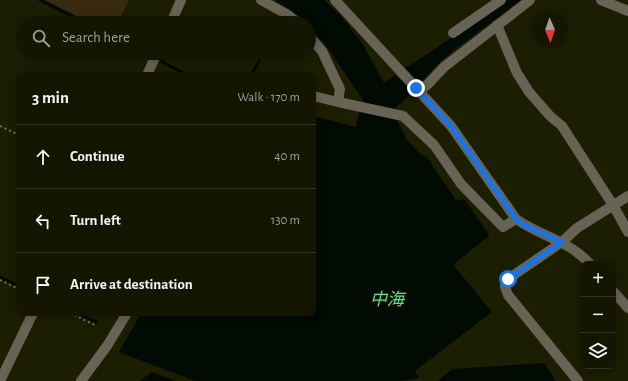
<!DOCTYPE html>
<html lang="en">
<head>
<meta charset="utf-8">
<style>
  :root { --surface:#141601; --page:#1d1f0b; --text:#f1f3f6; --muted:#9d9f99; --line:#333523 }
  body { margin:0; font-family:"Alegreya Sans","Noto Sans JP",sans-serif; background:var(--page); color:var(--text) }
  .controls { position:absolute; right:12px; bottom:12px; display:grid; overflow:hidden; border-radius:8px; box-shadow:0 2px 10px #0003 }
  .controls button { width:36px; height:36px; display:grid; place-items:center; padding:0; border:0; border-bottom:1px solid var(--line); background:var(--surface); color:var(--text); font:20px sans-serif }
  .compass { position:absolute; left:532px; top:12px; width:36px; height:36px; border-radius:50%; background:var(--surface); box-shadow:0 2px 10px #0003; rotate:178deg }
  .stop { position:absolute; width:12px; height:12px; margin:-9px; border:3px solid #1a73e8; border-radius:50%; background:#fff }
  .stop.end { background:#1a73e8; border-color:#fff; box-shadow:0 1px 4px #0008 }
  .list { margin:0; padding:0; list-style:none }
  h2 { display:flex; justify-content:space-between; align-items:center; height:52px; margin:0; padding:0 16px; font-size:17px }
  h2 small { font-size:13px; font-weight:400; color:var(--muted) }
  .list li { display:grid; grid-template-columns:26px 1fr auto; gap:12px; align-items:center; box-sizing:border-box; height:64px; padding:0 16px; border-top:1px solid var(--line) }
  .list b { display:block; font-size:15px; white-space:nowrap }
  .list em { font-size:13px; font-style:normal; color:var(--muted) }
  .icon { flex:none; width:22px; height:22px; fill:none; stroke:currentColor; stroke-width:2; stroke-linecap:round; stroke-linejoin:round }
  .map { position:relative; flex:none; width:628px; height:381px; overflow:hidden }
  .search { position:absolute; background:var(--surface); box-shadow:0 2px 10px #0003; left:16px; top:16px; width:300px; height:44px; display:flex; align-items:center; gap:10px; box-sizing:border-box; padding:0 14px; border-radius:22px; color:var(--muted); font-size:15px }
  .panel { position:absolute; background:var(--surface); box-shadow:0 2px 10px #0003; left:16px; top:72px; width:300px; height:244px; border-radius:8px }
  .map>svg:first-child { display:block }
  .green { fill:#392911 }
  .water { fill:#020a04 }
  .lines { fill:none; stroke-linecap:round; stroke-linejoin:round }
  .stream { stroke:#020a04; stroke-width:3 }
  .path { stroke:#70735b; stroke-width:2; stroke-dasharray:2 3; stroke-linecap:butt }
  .minor { stroke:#676355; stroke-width:10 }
  .route { stroke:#1a73e8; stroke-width:5 }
  .labels { text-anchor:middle; stroke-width:3; stroke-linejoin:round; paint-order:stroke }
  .water-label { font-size:17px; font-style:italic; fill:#60dd8e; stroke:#121400 }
</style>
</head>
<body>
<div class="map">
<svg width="628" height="381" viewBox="0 0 628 381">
  <rect width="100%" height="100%" fill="#1b1e01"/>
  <!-- green -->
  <path class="green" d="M 45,0 L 129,0 L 118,23 L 91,23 Z"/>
  <!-- water -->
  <path class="water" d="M 275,0 L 324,0 L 342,17 L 362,43 L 384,83 L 395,75 L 411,90 L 408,97 L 395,108 L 394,113 L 363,106 L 363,100 L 327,47 L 309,27 L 309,23 L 305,23 L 288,8 Z
    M 506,0 L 521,0 L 454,50 L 441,61 L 420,83 L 405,68 L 432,51 Z
    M 360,109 L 395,117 L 405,135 L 406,139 L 422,156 L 426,156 L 456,200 L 464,199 L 488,233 L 489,236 L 455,263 L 455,267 L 492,312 L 415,371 L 419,378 L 401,381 L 195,381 L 119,352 L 141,313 L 313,313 L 313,116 L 356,127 Z
    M 544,363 L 556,381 L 438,381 L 452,369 Z
    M 152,372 L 176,381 L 140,381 Z"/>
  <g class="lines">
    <!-- stream -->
    <path class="stream" d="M 40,0 L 85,23
      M 282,23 L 284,21
      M 144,53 L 149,55
      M 161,61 L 187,75
      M 251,75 L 264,53
      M 0,277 L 19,286
      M 77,313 L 96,322"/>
    <!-- path -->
    <path class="path" d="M 0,126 L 19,135
      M 0,280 L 19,289
      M 70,313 L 95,325"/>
    <!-- minor -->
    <path class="minor" d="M 261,0 L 288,15 L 298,23
      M 335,0 L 451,126 L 516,219 C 540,236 570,241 590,264
      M 601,0 L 628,11
      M 171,23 L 181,0
      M 497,25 L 517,73 L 529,92 L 550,116 L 562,126 L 613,205 L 628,232
      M 453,33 L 501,0
      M 309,36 L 322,51 L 340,89 L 338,102 L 403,116 L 434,145 L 461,184 L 503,227 L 516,219
      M 147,75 L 157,53
      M 419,92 L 429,83 L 444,67 L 530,0
      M 313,96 L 338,102
      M 613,291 L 628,308
      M 0,381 L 33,313
      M 81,381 L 107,346 L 127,313
      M 578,381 L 508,295 L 505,287 L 505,284 L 508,279 L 562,242 L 577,228 L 628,196"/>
  </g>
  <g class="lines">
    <!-- route -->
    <path class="route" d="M 416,88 L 451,126 L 516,219 L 524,225 L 562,242 L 508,279"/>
  </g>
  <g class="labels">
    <!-- water labels -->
    <g class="water-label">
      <text x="387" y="305">中海</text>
    </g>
  </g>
</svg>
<div class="controls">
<button>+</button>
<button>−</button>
<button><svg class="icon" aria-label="layers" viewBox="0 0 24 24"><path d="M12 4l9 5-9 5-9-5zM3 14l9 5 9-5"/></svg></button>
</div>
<svg class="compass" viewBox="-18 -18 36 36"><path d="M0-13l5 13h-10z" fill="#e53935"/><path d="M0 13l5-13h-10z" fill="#9d9f99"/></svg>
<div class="stop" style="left:508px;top:279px"></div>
<div class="stop end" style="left:416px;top:88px"></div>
<div class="search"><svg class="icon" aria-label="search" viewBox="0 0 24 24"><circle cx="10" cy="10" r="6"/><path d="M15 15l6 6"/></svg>Search here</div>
<section class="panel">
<h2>3 min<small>Walk · 170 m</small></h2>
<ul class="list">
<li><svg class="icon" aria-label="ahead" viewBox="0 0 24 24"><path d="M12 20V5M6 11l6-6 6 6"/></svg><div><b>Continue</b></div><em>40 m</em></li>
<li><svg class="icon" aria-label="left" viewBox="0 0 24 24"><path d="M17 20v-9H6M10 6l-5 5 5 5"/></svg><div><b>Turn left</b></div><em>130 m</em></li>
<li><svg class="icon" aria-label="arrive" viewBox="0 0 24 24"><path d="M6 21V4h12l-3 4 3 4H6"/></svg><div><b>Arrive at destination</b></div></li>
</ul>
</section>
</div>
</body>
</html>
